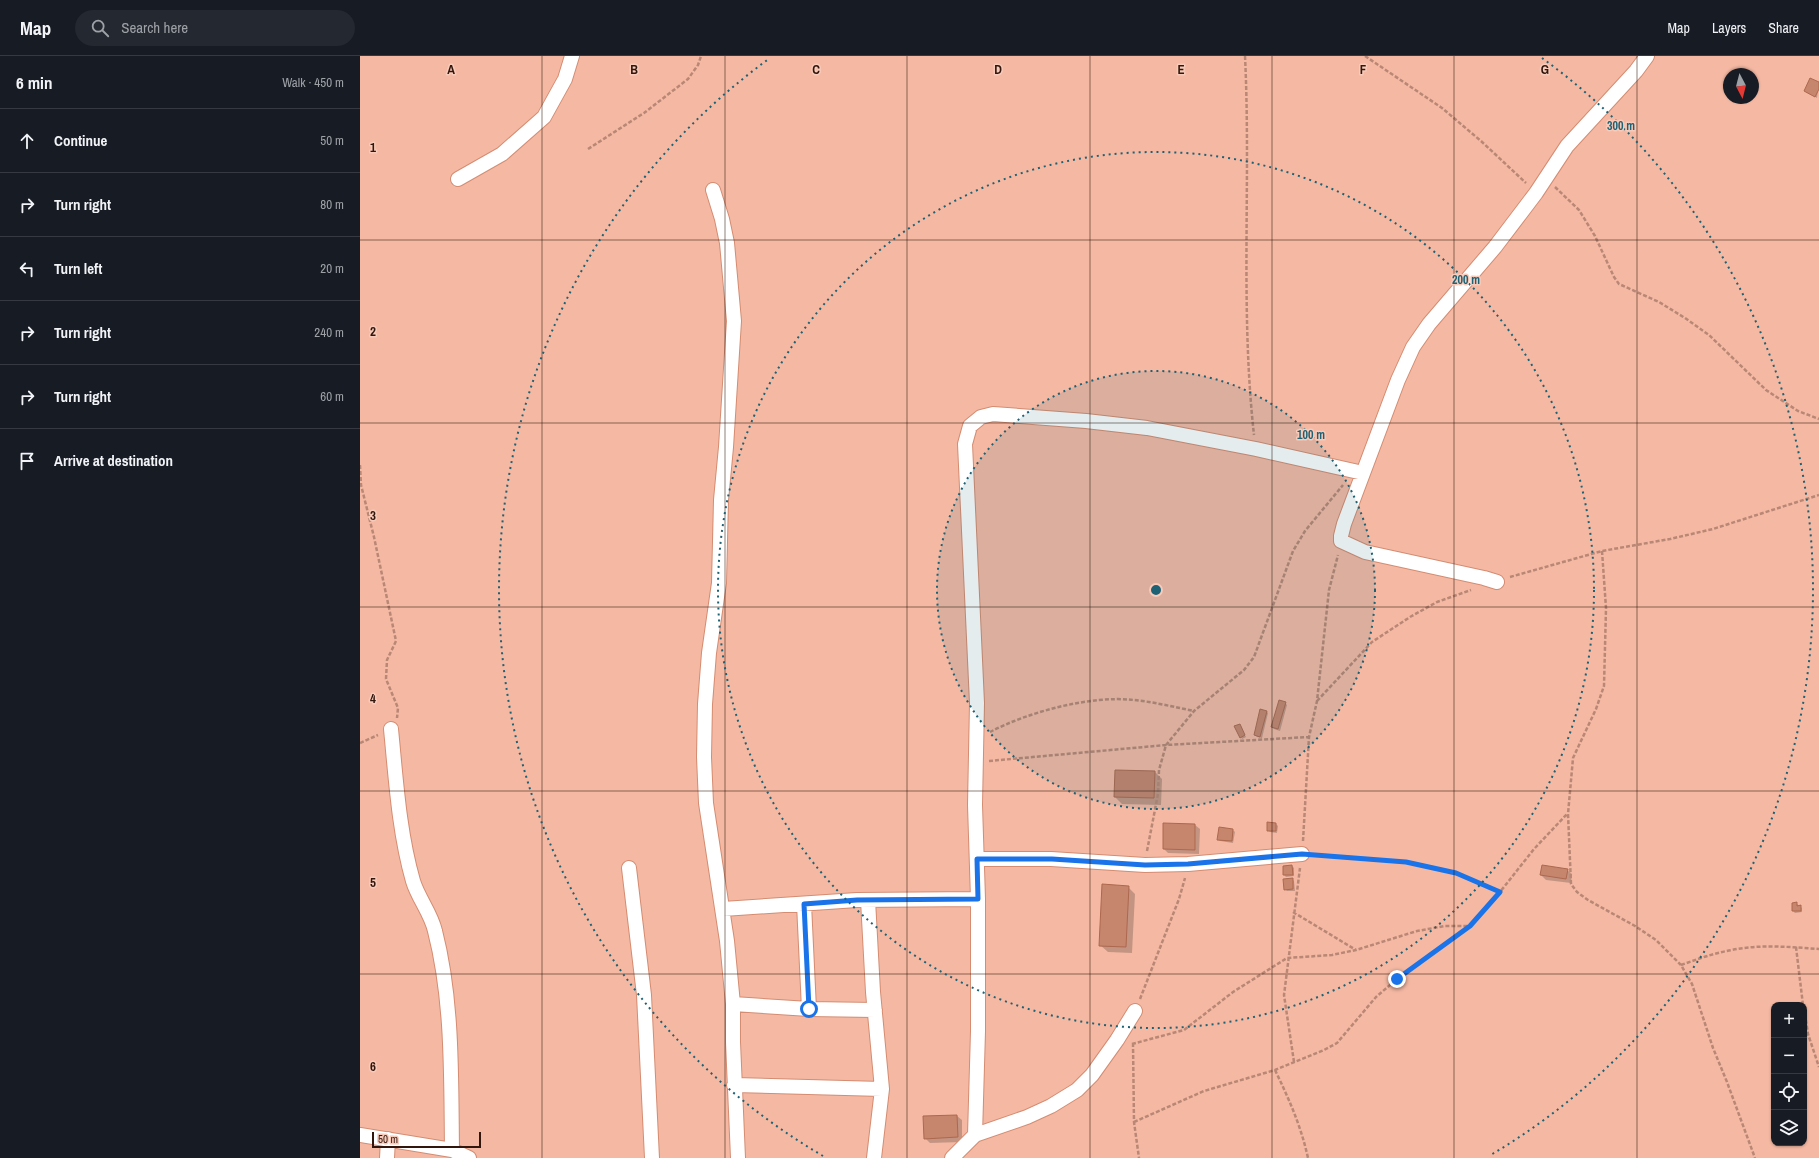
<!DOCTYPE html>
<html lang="en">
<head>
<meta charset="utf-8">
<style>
  :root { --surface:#171b24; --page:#242831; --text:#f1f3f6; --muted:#9ea1a6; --line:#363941 }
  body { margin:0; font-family:"Archivo Narrow",sans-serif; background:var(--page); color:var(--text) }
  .controls { position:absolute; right:12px; bottom:12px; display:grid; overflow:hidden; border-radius:8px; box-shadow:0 1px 3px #0004 }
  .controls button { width:36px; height:36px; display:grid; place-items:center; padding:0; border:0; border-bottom:1px solid var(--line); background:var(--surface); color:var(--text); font:20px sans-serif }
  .compass { position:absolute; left:1363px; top:12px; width:36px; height:36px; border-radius:50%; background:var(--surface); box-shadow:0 1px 3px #0004; rotate:173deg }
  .scale { position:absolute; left:12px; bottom:10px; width:109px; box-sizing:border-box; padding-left:4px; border:2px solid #32160c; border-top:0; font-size:11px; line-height:14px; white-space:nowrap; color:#32160c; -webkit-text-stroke:3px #f8cab9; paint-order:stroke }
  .stop { position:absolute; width:12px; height:12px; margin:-9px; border:3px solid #1a73e8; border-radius:50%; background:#fff }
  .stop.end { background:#1a73e8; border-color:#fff; box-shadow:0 1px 4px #0008 }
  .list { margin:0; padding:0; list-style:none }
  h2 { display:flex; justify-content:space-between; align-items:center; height:52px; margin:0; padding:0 16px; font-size:17px }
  h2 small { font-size:13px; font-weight:400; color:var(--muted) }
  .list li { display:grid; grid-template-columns:26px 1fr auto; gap:12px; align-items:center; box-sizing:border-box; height:64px; padding:0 16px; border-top:1px solid var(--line) }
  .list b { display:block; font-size:15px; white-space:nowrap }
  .list em { font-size:13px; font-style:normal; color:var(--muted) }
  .icon { flex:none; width:22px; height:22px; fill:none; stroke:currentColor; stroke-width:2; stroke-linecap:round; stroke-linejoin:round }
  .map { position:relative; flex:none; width:1459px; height:1102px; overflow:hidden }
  header { display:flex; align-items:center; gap:24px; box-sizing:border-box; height:56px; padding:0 20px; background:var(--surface); border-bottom:1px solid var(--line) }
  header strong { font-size:19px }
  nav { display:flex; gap:22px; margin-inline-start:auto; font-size:14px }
  .search { width:280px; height:36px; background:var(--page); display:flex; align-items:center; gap:10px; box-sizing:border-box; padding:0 14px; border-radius:22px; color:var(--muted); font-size:15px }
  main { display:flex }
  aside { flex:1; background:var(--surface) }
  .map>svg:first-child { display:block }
  .shadow { fill:#0003 }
  .building { fill:#c6856d; stroke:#ad684f }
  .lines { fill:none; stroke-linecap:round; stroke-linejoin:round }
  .street-casing { stroke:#d48c72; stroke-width:16 }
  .path { stroke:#b98775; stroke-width:2.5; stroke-dasharray:4 2; stroke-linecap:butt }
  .street { stroke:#fff; stroke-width:14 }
  .route { stroke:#1a73e8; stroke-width:5 }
  .grid { fill:none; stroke:#32160c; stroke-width:1; stroke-opacity:0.55 }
  .ring { fill:none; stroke:#1d6174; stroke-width:2; stroke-dasharray:2 4 }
  .grid-label { font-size:13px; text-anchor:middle; font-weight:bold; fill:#32160c; stroke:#f8cab9; stroke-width:3; stroke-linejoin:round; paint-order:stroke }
  .centre { fill:#1d6174; stroke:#f8cab9; stroke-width:2 }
  .ring-label { font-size:12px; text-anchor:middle; font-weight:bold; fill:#1d6174; stroke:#f8cab9; stroke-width:3; stroke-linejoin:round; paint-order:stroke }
</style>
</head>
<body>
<header>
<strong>Map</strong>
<div class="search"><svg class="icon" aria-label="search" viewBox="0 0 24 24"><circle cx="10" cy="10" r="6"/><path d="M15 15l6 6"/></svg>Search here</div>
<nav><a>Map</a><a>Layers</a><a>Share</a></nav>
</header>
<main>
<aside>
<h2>6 min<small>Walk · 450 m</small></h2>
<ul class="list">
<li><svg class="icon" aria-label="ahead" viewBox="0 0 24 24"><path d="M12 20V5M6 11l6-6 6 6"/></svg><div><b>Continue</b></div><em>50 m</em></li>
<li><svg class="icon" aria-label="right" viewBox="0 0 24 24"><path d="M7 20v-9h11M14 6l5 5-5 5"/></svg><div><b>Turn right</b></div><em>80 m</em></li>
<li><svg class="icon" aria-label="left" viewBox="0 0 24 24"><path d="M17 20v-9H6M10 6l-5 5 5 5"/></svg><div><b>Turn left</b></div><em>20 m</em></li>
<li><svg class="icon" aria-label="right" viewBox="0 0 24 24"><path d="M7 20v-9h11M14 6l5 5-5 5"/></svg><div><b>Turn right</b></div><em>240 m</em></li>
<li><svg class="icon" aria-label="right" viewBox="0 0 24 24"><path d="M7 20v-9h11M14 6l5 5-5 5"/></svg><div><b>Turn right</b></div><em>60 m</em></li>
<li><svg class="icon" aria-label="arrive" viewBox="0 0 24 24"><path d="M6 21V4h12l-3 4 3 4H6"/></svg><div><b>Arrive at destination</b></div></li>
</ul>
</aside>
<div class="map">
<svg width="1459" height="1102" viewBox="0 0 1459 1102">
  <rect width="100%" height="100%" fill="#f5b9a3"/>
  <!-- shadow -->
  <path class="shadow" d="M 1459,27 L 1457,42 L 1445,35 Z
    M 925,647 L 927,649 L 920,675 L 914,673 L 912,671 Z
    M 906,655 L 908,657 L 902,682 L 897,681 L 895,679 Z
    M 879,669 L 886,681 L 882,683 L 881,681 Z
    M 795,716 L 802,723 L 801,749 L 762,748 L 755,741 Z
    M 916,768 L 918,770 L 917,777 L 910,776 L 908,774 Z
    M 835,769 L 840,773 L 839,798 L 808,797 L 804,793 Z
    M 873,774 L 875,776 L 873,787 L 860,785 L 858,783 Z
    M 932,810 L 934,812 L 934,820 L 926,821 L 924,819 Z
    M 1207,814 L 1212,818 L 1211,827 L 1186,824 L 1181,819 Z
    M 932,823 L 934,825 L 935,835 L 927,835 L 925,833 Z
    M 768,831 L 775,838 L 772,897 L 748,896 L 740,889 Z
    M 1436,847 L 1442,852 L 1442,856 L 1435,857 L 1433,855 Z
    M 597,1060 L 602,1064 L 602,1086 L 570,1087 L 565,1082 L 565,1061 Z"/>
  <!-- building -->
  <path class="building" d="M 1450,22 L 1459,26 L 1459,33 L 1455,41 L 1444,35 Z
    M 919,644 L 926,646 L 918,673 L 911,671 Z
    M 900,653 L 907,655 L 900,681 L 894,679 Z
    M 880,668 L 885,679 L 880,682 L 874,670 Z
    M 755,714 L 795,715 L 794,742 L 754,741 Z
    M 907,766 L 916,767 L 916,775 L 907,775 Z
    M 803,767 L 835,768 L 835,794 L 803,793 Z
    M 859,771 L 873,773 L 872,785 L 857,784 Z
    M 932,809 L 933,819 L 923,819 L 923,810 Z
    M 1182,809 L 1208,813 L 1206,823 L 1180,819 Z
    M 933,822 L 933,833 L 924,834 L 923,823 Z
    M 742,828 L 769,830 L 766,891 L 739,890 Z
    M 1437,846 L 1437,850 L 1441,849 L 1441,855 L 1432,855 L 1432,847 Z
    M 597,1059 L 598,1081 L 564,1083 L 563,1060 Z"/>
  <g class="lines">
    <!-- street casing -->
    <g class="street-casing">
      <path id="street" d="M 98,123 L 142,98 L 184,61 L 205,23 L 212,0
        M 353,134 L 362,163 L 367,187 L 374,265 L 366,391 L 361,444 L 359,527 L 349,597 L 345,648 L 344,701 L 346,747 L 367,885 L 373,948 L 373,986 L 378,1102
        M 1137,526 L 1124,522 L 1005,496 L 981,485 L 981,480 L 984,468 L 1038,324 L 1053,291 L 1069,268 L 1135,191 L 1176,137 L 1207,90 L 1276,15 L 1287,0
        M 31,673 C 36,724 39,776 53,825 C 58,842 71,857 75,875 C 93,945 91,1022 92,1094
        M 617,803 L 691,803 L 785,809 L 828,808 L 942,798
        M 269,812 L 284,939 L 292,1102
        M 508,844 L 513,936 L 522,1033 L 514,1102
        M 444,848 L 449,953
        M 363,853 L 497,844 L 618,843
        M 373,948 L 449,953 L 515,954
        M 374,1029 L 522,1033
        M 0,1079 L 92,1094 L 109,1102
        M 615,1079 L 618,975 L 618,843 L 615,749 L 617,647 L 605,388 L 610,370 L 621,361 L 633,358 L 726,365 L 787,372 L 896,393 L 1003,417
        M 27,1102 L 28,1083
        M 592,1102 L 615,1079 L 667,1061 L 691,1050 L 717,1034 L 732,1019 L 757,984 L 775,955"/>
    </g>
    <!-- path -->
    <path class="path" d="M 885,0 C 891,126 880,253 894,379
      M 1005,0 L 1082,52 L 1121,85 L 1166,127
      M 228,93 L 284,57 L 328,23 L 338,9 L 341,0
      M 1195,131 L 1219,154 L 1235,180 L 1254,221 L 1259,228 L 1299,246 L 1325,262 L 1349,279 L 1406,334 L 1438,355 L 1459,363
      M 0,409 L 1,429 L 14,481 L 36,585 L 27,604 L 26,623 L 38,652 L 37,662
      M 1242,495 L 1246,552 L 1244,630 L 1236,653 L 1213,702 L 1208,758 L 1211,828 L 1217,836 L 1228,844 L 1275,870 L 1296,884 L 1321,909 L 1332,928 L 1353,992 L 1367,1026 L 1395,1102
      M 1150,521 L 1242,495 L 1310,483 L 1353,473 L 1459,439
      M 957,645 L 1012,586 L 1050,561 L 1077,546 L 1111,534
      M 630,676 C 668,656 731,639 774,644 C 794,646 814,651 834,655
      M 0,687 L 18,679
      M 629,705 L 806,689 L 949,681
      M 943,785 L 949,681 L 957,645 L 969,534 L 978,499
      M 787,795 L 798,738 L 799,714 L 806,689 L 834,655 L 884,614 L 894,601 L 933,495 L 945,475 L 983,429
      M 954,799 L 1046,806 L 1096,817 L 1140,836
      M 933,856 L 996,894
      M 1436,891 L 1443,949
      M 1321,909 C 1338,903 1354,897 1372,894 C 1400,888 1430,891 1459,893
      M 780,943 L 819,843 L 825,822
      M 1444,952 L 1448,978 L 1459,1011
      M 773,987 L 774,1066 L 779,1102
      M 772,988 L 824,974 L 873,936 L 927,902 L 972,899 L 996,894 L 1057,875 L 1085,870 L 1110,870
      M 934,1006 L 924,939 L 940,812
      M 915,1014 C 929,1043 941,1070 948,1102
      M 774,1066 L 844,1035 L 915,1014 L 964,994 L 977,987 L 1016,941 L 1037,923 L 1110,870 L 1140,836 L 1174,793 L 1207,758"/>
    <!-- street -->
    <use href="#street" class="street"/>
  </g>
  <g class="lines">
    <!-- route -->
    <path class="route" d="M 449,953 L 444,848 L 497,844 L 618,843 L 617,803 L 692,803 L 785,809 L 828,808 L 942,798 L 1046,806 L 1096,817 L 1140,836 L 1110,870 L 1037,923"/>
  </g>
  <!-- grid -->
  <path class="grid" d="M 182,0 L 182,1102M 365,0 L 365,1102M 547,0 L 547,1102M 730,0 L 730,1102M 912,0 L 912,1102M 1094,0 L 1094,1102M 1277,0 L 1277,1102M 0,184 L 1459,184M 0,367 L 1459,367M 0,551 L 1459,551M 0,735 L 1459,735M 0,918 L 1459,918"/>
  <!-- distance rings -->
  <circle cx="796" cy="534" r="219" fill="#1d6174" fill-opacity=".12"/>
  <g class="ring">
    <circle cx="796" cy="534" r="219"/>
    <circle cx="796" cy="534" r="438"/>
    <path d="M463 1100A657 657 0 0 1 410 2M1182 2A657 657 0 0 1 1129 1100"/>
  </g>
  <g class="grid-label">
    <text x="91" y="18">A</text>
    <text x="274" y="18">B</text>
    <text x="456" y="18">C</text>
    <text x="638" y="18">D</text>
    <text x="821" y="18">E</text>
    <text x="1003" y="18">F</text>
    <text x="1185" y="18">G</text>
    <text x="13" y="96">1</text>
    <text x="13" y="280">2</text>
    <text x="13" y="464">3</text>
    <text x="13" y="647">4</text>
    <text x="13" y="831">5</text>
    <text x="13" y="1015">6</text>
  </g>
  <circle cx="796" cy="534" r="6" class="centre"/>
  <g class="ring-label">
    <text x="1261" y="74">300 m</text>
    <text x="1106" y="228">200 m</text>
    <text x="951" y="383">100 m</text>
  </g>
</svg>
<div class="controls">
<button>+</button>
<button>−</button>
<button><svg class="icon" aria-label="locate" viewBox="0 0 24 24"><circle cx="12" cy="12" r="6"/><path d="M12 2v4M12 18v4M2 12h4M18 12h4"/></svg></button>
<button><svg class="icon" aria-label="layers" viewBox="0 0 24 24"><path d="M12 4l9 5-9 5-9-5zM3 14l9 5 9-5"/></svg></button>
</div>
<svg class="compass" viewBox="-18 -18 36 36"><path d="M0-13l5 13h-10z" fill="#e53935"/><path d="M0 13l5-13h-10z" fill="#9ea1a6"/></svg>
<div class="scale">50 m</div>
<div class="stop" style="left:449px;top:953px"></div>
<div class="stop end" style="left:1037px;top:923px"></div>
</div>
</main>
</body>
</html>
